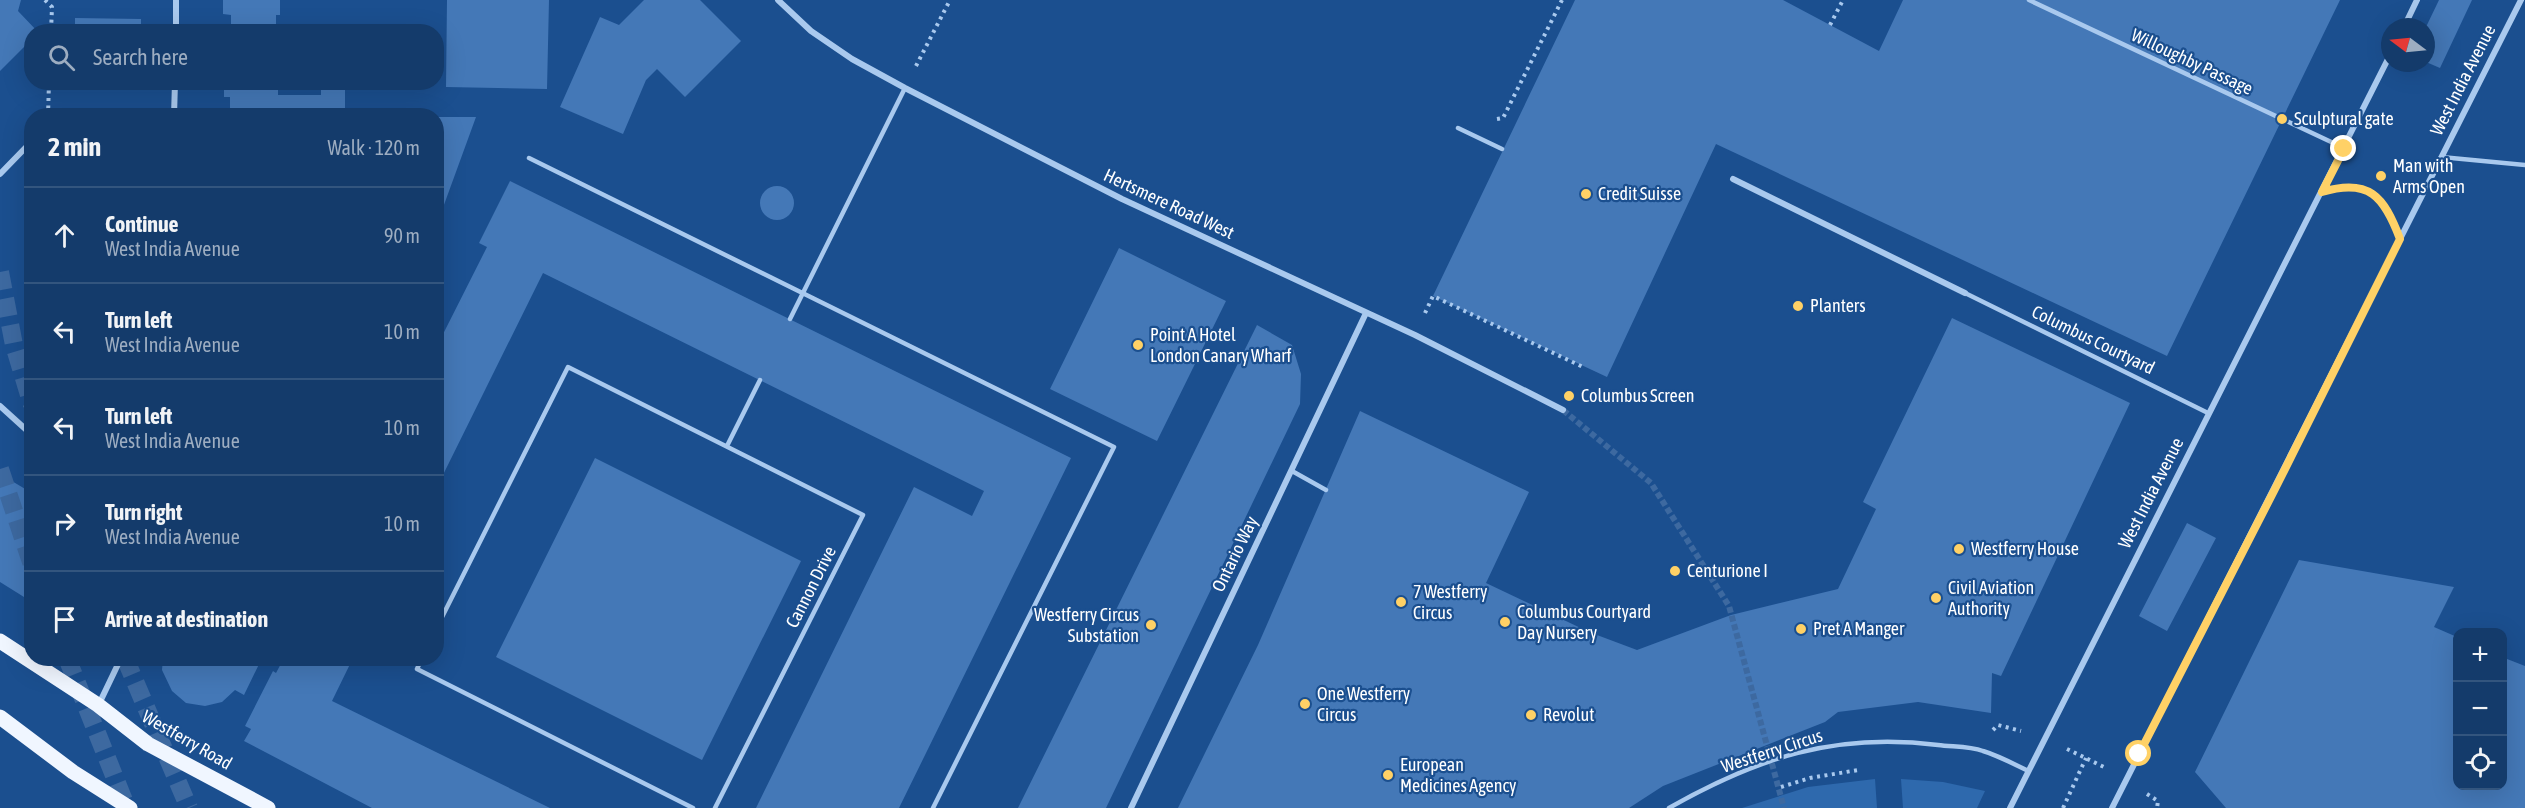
<!DOCTYPE html>
<html lang="en">
<head>
<meta charset="utf-8">
<style>
  :root { --surface:#143b6b; --page:#214673; --text:#f1f3f6; --muted:#9dadc1; --line:#33557e }
  body { margin:0; font-family:"Asap Condensed",sans-serif; background:var(--page); color:var(--text) }
  .controls { position:absolute; right:18px; bottom:18px; display:grid; overflow:hidden; border-radius:12px; box-shadow:0 6px 24px #0002 }
  .controls button { width:54px; height:54px; display:grid; place-items:center; padding:0; border:0; border-bottom:2px solid var(--line); background:var(--surface); color:var(--text); font:30px sans-serif }
  .compass { position:absolute; left:2381px; top:18px; width:54px; height:54px; border-radius:50%; background:var(--surface); box-shadow:0 6px 24px #0002; rotate:286deg }
  .stop { position:absolute; width:18px; height:18px; margin:-14px; border:4px solid #ffd166; border-radius:50%; background:#fff }
  .stop.end { background:#ffd166; border-color:#fff; box-shadow:0 2px 6px #0008 }
  .list { margin:0; padding:0; list-style:none }
  h2 { display:flex; justify-content:space-between; align-items:center; height:78px; margin:0; padding:0 24px; font-size:26px }
  h2 small { font-size:20px; font-weight:400; color:var(--muted) }
  .list li { display:grid; grid-template-columns:39px 1fr auto; gap:18px; align-items:center; box-sizing:border-box; height:96px; padding:0 24px; border-top:2px solid var(--line) }
  .list b { display:block; font-size:22px; white-space:nowrap }
  .list p { margin:0; font-size:20px; white-space:nowrap; color:var(--muted) }
  .list em { font-size:20px; font-style:normal; color:var(--muted) }
  .icon { flex:none; width:33px; height:33px; fill:none; stroke:currentColor; stroke-width:2; stroke-linecap:round; stroke-linejoin:round }
  .map { position:relative; flex:none; width:2525px; height:808px; overflow:hidden }
  .search { position:absolute; background:var(--surface); box-shadow:0 6px 24px #0002; left:24px; top:24px; width:420px; height:66px; display:flex; align-items:center; gap:15px; box-sizing:border-box; padding:0 21px; border-radius:24px; color:var(--muted); font-size:22px }
  .panel { position:absolute; background:var(--surface); box-shadow:0 6px 24px #0002; left:24px; top:108px; width:420px; height:558px; border-radius:24px }
  .map>svg:first-child { display:block }
  .green { fill:#2e69ad }
  .building { fill:#4478b7 }
  .lines { fill:none; stroke-linecap:round; stroke-linejoin:round }
  .street-tunnel { stroke:#3d69a0; stroke-width:6; stroke-dasharray:6 3; stroke-linecap:butt }
  .highway-tunnel { stroke:#3d69a0; stroke-width:18; stroke-dasharray:18 9; stroke-linecap:butt }
  .path { stroke:#a9c9ee; stroke-width:4; stroke-dasharray:3 4.5; stroke-linecap:butt }
  .lane { stroke:#a9c9ee; stroke-width:4.5 }
  .street { stroke:#a9c9ee; stroke-width:6 }
  .primary { stroke:#f0f6ff; stroke-width:15 }
  .route { stroke:#ffd166; stroke-width:8 }
  .poi-dot { fill:#ffd166; stroke:#1b4f8f; stroke-width:2 }
  .labels { text-anchor:middle; stroke-width:4.5; stroke-linejoin:round; paint-order:stroke }
  .street-label { font-size:18px; fill:#fff; stroke:#1b4f8f }
  .poi-label { font-size:18px; fill:#fff; stroke:#1b4f8f; text-anchor:start }
</style>
</head>
<body>
<div class="map">
<svg width="2525" height="808" viewBox="0 0 2525 808">
  <rect width="100%" height="100%" fill="#1b4f8f"/>
  <!-- green -->
  <path class="green" d="M 1875,779 L 1877,808 L 1742,808 L 1808,787 Z
    M 1901,779 L 1943,782 L 1985,791 L 1977,808 L 1903,808 Z"/>
  <!-- building -->
  <path class="building" d="M 0,0 L 21,0 L 18,11 L 38,32 L 32,32 L 32,39 L 0,71 Z
    M 223,0 L 280,0 L 280,15 L 276,15 L 276,32 L 231,32 L 231,15 L 223,14 Z
    M 447,0 L 549,0 L 547,89 L 446,87 Z
    M 644,0 L 700,0 L 741,41 L 685,97 L 657,69 L 646,80 L 623,134 L 560,107 L 600,17 L 619,25 Z
    M 1575,0 L 1783,0 L 1879,51 L 1903,0 L 2340,0 L 2167,356 L 1716,144 L 1607,377 L 1433,296 Z
    M 2439,0 L 2472,0 L 2440,68 L 2426,62 L 2426,27 Z
    M 75,18 L 141,19 L 141,32 L 75,32 Z
    M 74,82 L 140,82 L 140,90 L 74,89 Z
    M 224,82 L 278,82 L 278,95 L 321,95 L 321,82 L 345,82 L 345,113 L 230,113 L 230,97 L 224,97 Z
    M 436,117 L 476,117 L 437,224 L 436,224 Z
    M 510,181 L 1071,458 L 899,808 L 756,808 L 914,487 L 972,516 L 984,491 L 543,273 L 436,489 L 436,348 L 487,247 L 479,243 Z
    M760 203a17 17 0 1 1 34 0a17 17 0 1 1-34 0Z
    M 1119,248 L 1226,301 L 1157,441 L 1050,389 Z
    M 1952,318 L 2130,403 L 2001,676 L 1992,673 L 1991,713 L 1918,702 L 1838,712 L 1825,722 L 1663,786 L 1629,808 L 1178,808 L 1258,645 L 1360,411 L 1529,492 L 1486,583 L 1589,632 L 1637,650 L 1731,615 L 1838,589 L 1876,509 L 1863,502 Z
    M 1257,325 L 1292,345 L 1301,374 L 1300,404 L 1106,808 L 1018,808 Z
    M 595,458 L 801,561 L 702,760 L 496,657 Z
    M 0,474 L 32,493 L 32,602 L 0,582 Z
    M 2187,523 L 2216,538 L 2167,631 L 2139,616 Z
    M 2299,560 L 2454,587 L 2434,627 L 2457,637 L 2457,786 L 2502,786 L 2502,657 L 2525,666 L 2525,808 L 2226,808 L 2195,772 Z
    M 163,658 L 262,658 L 244,695 L 235,690 L 222,702 L 205,706 L 186,703 L 172,691 L 162,670 Z
    M 284,658 L 353,658 L 332,701 L 550,808 L 372,808 L 244,741 L 251,729 L 245,726 L 273,671 L 276,673 Z"/>
  <g class="lines">
    <!-- street-tunnel -->
    <path class="street-tunnel" d="M 1563,410 L 1651,483 L 1729,606 L 1784,808"/>
    <!-- highway-tunnel -->
    <path class="highway-tunnel" d="M 0,272 L 14,345 L 32,405
      M 0,469 L 32,565
      M 67,658 L 127,808
      M 125,658 L 189,808"/>
    <!-- path -->
    <path class="path" d="M 45,0 L 52,7 L 51,32
      M 1830,25 L 1843,0
      M 916,66 L 950,0
      M 48,116 L 49,82
      M 1497,119 L 1503,118 L 1562,0
      M 1425,313 L 1433,296 L 1583,367
      M 1993,730 L 1998,725 L 2021,731
      M 2067,749 L 2106,768
      M 1781,787 L 1810,778 L 1858,770
      M 2147,794 L 2158,801 L 2157,808
      M 2063,808 L 2086,758"/>
    <!-- lane -->
    <path class="lane" d="M 2029,0 L 2344,148
      M 1458,128 L 1502,149
      M 2441,157 L 2525,165
      M 529,158 L 1114,447 L 933,808
      M 1965,293 L 2208,413
      M 790,319 L 905,88
      M 727,446 L 760,380
      M 1292,471 L 1326,490
      M 436,629 L 568,367 L 863,515 L 715,808
      M 422,658 L 417,669 L 693,808
      M 1669,808 C 1757,758 1835,732 1938,745 C 1952,747 1969,746 1983,751 C 1999,756 2014,764 2028,771"/>
    <!-- street -->
    <path class="street" d="M 778,0 L 811,31 L 852,59 L 905,88 L 1122,199 L 1415,335 L 1563,410
      M 2404,27 L 2417,0
      M 176,32 L 176,0
      M 174,116 L 175,82
      M 0,174 L 32,141
      M 1733,179 L 1965,293
      M 2322,192 C 2369,178 2384,196 2400,239
      M 0,406 L 32,435
      M 99,704 L 121,658
      M 1131,808 L 1366,313
      M 2010,808 L 2390,55
      M 2112,808 L 2521,0"/>
    <!-- primary -->
    <path class="primary" d="M 0,641 L 98,705 L 148,744 L 268,808
      M 0,717 L 73,772 L 130,808"/>
  </g>
  <g class="lines">
    <!-- route -->
    <path class="route" d="M 2139,754 L 2275,489 L 2400,239 C 2384,196 2369,178 2322,192 L 2344,149"/>
  </g>
  <!-- markers -->
  <g class="poi-dot">
    <circle cx="2282" cy="119" r="6"/>
    <circle cx="2381" cy="176" r="6"/>
    <circle cx="1586" cy="194" r="6"/>
    <circle cx="1798" cy="306" r="6"/>
    <circle cx="1138" cy="345" r="6"/>
    <circle cx="1569" cy="396" r="6"/>
    <circle cx="1959" cy="549" r="6"/>
    <circle cx="1675" cy="571" r="6"/>
    <circle cx="1936" cy="598" r="6"/>
    <circle cx="1401" cy="602" r="6"/>
    <circle cx="1505" cy="622" r="6"/>
    <circle cx="1151" cy="625" r="6"/>
    <circle cx="1801" cy="629" r="6"/>
    <circle cx="1305" cy="704" r="6"/>
    <circle cx="1531" cy="715" r="6"/>
    <circle cx="1388" cy="775" r="6"/>
  </g>
  <g class="labels">
    <!-- street labels -->
    <g class="street-label">
      <text transform="translate(2192 62) rotate(25)" y="6">Willoughby Passage</text>
      <text transform="translate(2463 80) rotate(-63)" y="6">West India Avenue</text>
      <text transform="translate(1169 204) rotate(25)" y="6">Hertsmere Road West</text>
      <text transform="translate(2093 340) rotate(26)" y="6">Columbus Courtyard</text>
      <text transform="translate(2151 493) rotate(-63)" y="6">West India Avenue</text>
      <text transform="translate(1235 554) rotate(-64)" y="6">Ontario Way</text>
      <text transform="translate(811 587) rotate(-63)" y="6">Cannon Drive</text>
      <text transform="translate(187 740) rotate(30)" y="6">Westferry Road</text>
      <text transform="translate(1772 751) rotate(-18)" y="6">Westferry Circus</text>
    </g>
    <!-- poi labels -->
    <g class="poi-label">
      <text x="2294" y="125">Sculptural gate</text>
      <text x="2393" y="172">Man with<tspan x="2393" dy="21">Arms Open</tspan></text>
      <text x="1598" y="200">Credit Suisse</text>
      <text x="1810" y="312">Planters</text>
      <text x="1150" y="341">Point A Hotel<tspan x="1150" dy="21">London Canary Wharf</tspan></text>
      <text x="1581" y="402">Columbus Screen</text>
      <text x="1971" y="555">Westferry House</text>
      <text x="1687" y="577">Centurione I</text>
      <text x="1948" y="594">Civil Aviation<tspan x="1948" dy="21">Authority</tspan></text>
      <text x="1413" y="598">7 Westferry<tspan x="1413" dy="21">Circus</tspan></text>
      <text x="1517" y="618">Columbus Courtyard<tspan x="1517" dy="21">Day Nursery</tspan></text>
      <text x="1139" y="621" text-anchor="end">Westferry Circus<tspan x="1139" dy="21">Substation</tspan></text>
      <text x="1813" y="635">Pret A Manger</text>
      <text x="1317" y="700">One Westferry<tspan x="1317" dy="21">Circus</tspan></text>
      <text x="1543" y="721">Revolut</text>
      <text x="1400" y="771">European<tspan x="1400" dy="21">Medicines Agency</tspan></text>
    </g>
  </g>
</svg>
<div class="controls">
<button>+</button>
<button>−</button>
<button><svg class="icon" aria-label="locate" viewBox="0 0 24 24"><circle cx="12" cy="12" r="6"/><path d="M12 2v4M12 18v4M2 12h4M18 12h4"/></svg></button>
</div>
<svg class="compass" viewBox="-18 -18 36 36"><path d="M0-13l5 13h-10z" fill="#e53935"/><path d="M0 13l5-13h-10z" fill="#9dadc1"/></svg>
<div class="stop" style="left:2139px;top:754px"></div>
<div class="stop end" style="left:2344px;top:149px"></div>
<div class="search"><svg class="icon" aria-label="search" viewBox="0 0 24 24"><circle cx="10" cy="10" r="6"/><path d="M15 15l6 6"/></svg>Search here</div>
<section class="panel">
<h2>2 min<small>Walk · 120 m</small></h2>
<ul class="list">
<li><svg class="icon" aria-label="ahead" viewBox="0 0 24 24"><path d="M12 20V5M6 11l6-6 6 6"/></svg><div><b>Continue</b><p>West India Avenue</p></div><em>90 m</em></li>
<li><svg class="icon" aria-label="left" viewBox="0 0 24 24"><path d="M17 20v-9H6M10 6l-5 5 5 5"/></svg><div><b>Turn left</b><p>West India Avenue</p></div><em>10 m</em></li>
<li><svg class="icon" aria-label="left" viewBox="0 0 24 24"><path d="M17 20v-9H6M10 6l-5 5 5 5"/></svg><div><b>Turn left</b><p>West India Avenue</p></div><em>10 m</em></li>
<li><svg class="icon" aria-label="right" viewBox="0 0 24 24"><path d="M7 20v-9h11M14 6l5 5-5 5"/></svg><div><b>Turn right</b><p>West India Avenue</p></div><em>10 m</em></li>
<li><svg class="icon" aria-label="arrive" viewBox="0 0 24 24"><path d="M6 21V4h12l-3 4 3 4H6"/></svg><div><b>Arrive at destination</b></div></li>
</ul>
</section>
</div>
</body>
</html>
